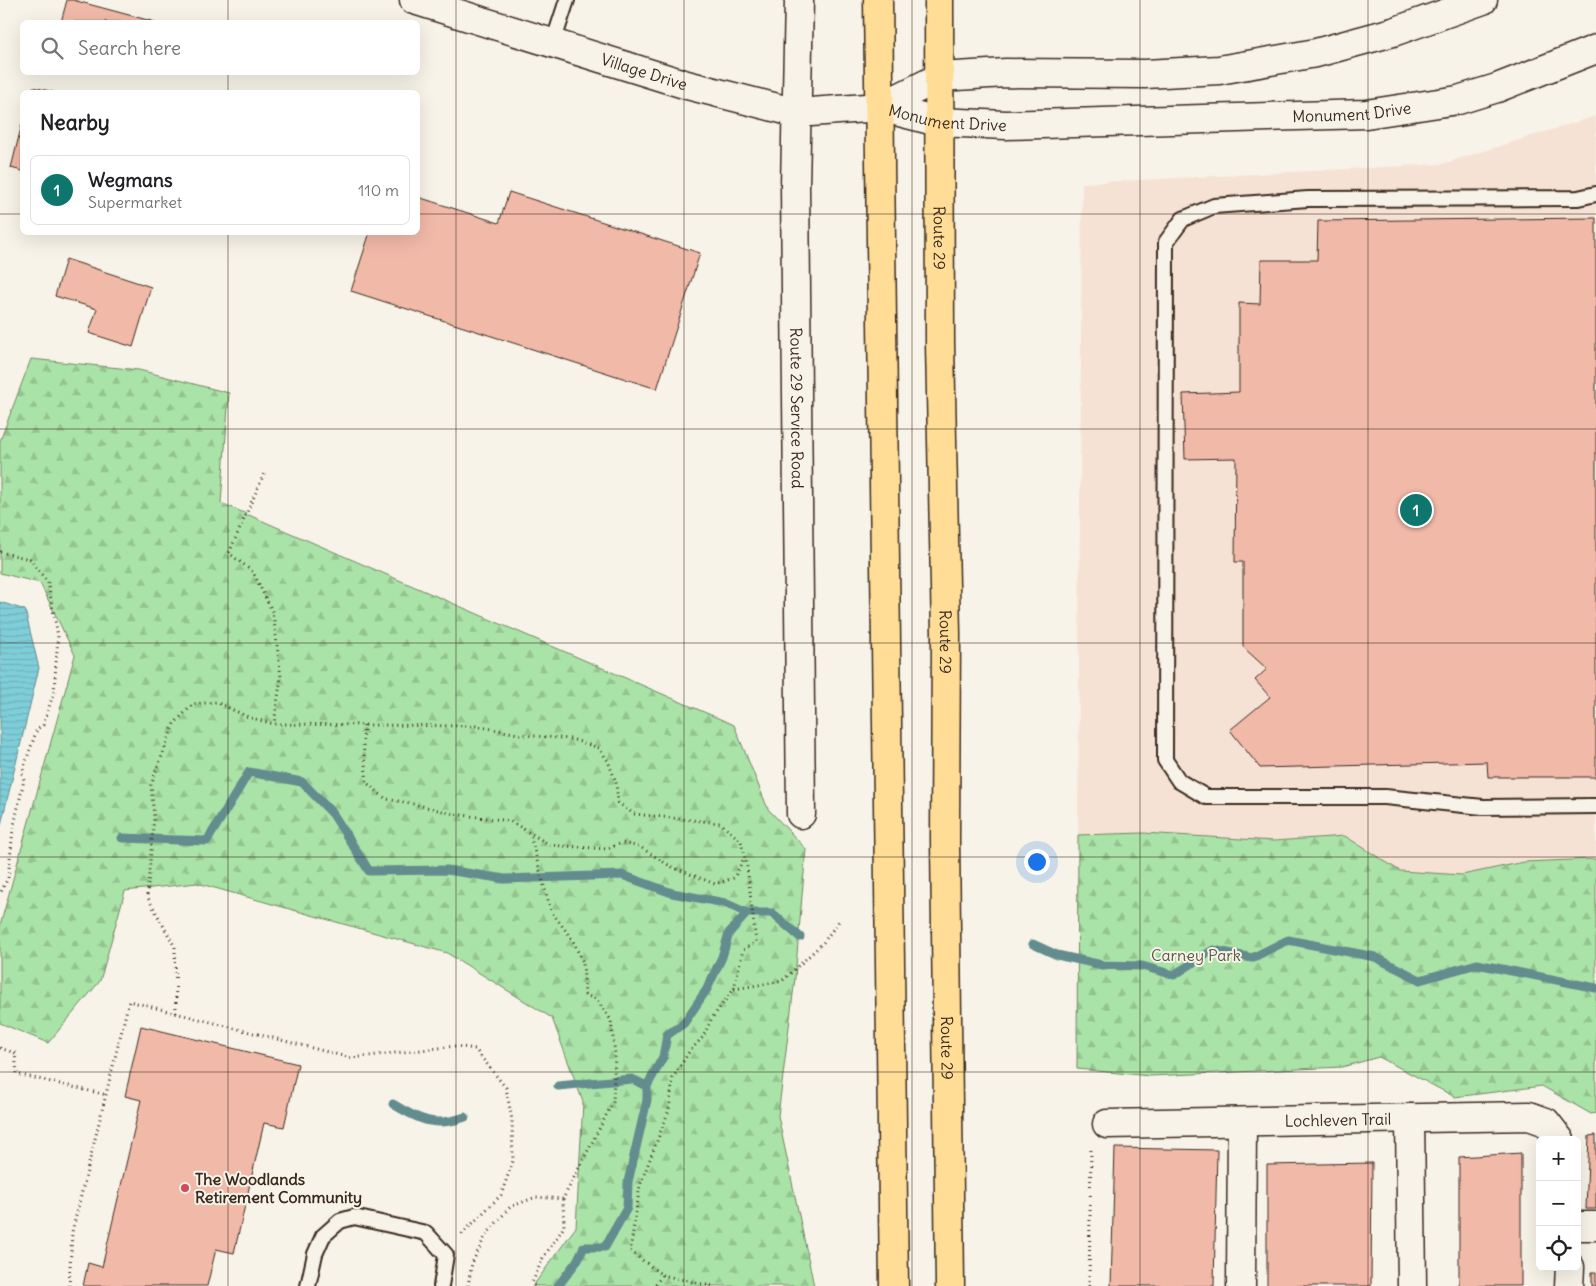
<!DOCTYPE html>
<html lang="en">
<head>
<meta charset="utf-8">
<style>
  :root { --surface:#fff; --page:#f6f6f6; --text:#202124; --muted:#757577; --line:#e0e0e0; --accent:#0f766e }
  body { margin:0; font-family:Delius,sans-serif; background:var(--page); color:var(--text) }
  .controls { position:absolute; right:15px; bottom:15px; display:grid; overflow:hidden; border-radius:8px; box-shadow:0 5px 20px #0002 }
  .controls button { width:45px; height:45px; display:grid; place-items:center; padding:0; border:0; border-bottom:1px solid var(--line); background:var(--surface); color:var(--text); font:25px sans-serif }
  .you { position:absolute; left:1036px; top:861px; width:18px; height:18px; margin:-12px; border:4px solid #fff; border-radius:50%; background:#1a73e8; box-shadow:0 0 0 8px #1a73e833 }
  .badge { display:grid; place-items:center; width:32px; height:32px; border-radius:50%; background:var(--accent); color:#fff; font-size:16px; font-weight:700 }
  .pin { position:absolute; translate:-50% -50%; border:2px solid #fff; box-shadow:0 1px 5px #0006 }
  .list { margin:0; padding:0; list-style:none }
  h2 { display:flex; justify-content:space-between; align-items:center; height:65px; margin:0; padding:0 20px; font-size:21px }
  h2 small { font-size:16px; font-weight:400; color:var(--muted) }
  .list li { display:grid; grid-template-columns:32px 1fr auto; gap:15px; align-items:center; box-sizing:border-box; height:70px; margin:0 10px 10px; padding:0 10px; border:1px solid var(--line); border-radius:8px }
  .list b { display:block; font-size:19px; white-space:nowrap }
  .list p { margin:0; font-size:16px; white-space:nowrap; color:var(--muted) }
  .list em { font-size:16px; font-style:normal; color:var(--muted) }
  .icon { flex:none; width:28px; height:28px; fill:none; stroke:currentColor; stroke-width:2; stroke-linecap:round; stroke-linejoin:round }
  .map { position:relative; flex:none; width:1596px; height:1286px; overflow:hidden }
  .search { position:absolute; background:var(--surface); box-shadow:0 5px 20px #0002; left:20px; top:20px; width:400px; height:55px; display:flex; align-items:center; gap:12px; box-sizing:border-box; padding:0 18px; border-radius:8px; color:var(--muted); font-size:19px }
  .panel { position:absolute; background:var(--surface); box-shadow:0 5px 20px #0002; left:20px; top:90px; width:400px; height:145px; border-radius:8px }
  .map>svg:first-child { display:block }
  .built { fill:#f5e2d5 }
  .forest { fill:url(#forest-firs); stroke:#728662 }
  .water { fill:url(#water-rules); stroke:#638c8e }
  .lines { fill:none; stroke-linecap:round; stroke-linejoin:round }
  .stream { stroke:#638c8e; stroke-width:9 }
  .building { fill:#f1b9a8; stroke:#3b2a1e }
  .service-casing { stroke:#3b2a1e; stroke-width:18 }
  .minor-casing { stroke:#3b2a1e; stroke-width:31 }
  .secondary-casing { stroke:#3b2a1e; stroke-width:31 }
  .primary-casing { stroke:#3b2a1e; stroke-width:31 }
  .path { stroke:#3b2a1e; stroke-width:3; stroke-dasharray:1 4; stroke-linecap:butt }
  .service { stroke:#f7f3e8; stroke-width:14 }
  .minor { stroke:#f7f3e8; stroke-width:28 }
  .secondary { stroke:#f7f3e8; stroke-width:28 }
  .primary { stroke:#ffdd96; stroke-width:28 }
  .grid { fill:none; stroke:#3b2a1e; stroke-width:1; stroke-opacity:0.55 }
  .poi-dot { fill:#d1495b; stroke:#f7f3e8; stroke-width:2 }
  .labels { text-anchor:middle; stroke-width:4; stroke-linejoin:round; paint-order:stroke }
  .street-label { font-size:16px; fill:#3b2a1e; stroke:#f7f3e8 }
  .park-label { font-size:16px; fill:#575840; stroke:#f7f3e8 }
  .poi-label { font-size:16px; font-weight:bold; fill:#3b2a1e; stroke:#f7f3e8; text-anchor:start }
</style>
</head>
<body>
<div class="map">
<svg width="1596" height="1286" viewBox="0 0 1596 1286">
  <defs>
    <pattern id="forest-firs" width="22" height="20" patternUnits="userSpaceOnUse" patternTransform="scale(1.25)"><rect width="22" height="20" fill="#aae3a7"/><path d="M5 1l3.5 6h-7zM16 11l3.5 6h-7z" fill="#93c38f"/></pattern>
    <pattern id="water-rules" width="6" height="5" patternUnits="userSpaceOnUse" patternTransform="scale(1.25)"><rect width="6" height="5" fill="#7eced9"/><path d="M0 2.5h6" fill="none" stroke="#6eb1ba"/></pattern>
  </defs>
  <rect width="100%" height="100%" fill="#f7f3e8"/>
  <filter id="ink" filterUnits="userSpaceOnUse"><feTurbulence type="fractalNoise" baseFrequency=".02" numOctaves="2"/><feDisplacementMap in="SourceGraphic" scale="10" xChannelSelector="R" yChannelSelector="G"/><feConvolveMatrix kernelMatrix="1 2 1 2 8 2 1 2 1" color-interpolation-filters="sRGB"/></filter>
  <g filter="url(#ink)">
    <!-- built -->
    <path class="built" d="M 1596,116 L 1596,859 L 1524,862 L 1462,875 L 1400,871 L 1345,836 L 1274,841 L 1143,833 L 1078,835 L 1082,183 L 1442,164 Z"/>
    <!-- forest -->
    <path class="forest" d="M 31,359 L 139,370 L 229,393 L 221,503 L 734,725 L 768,809 L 806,849 L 795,978 L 778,1116 L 814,1286 L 533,1286 L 576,1227 L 583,1102 L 552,1018 L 447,953 L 197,883 L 125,891 L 100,981 L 48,1043 L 0,1023 L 0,926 L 75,655 L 40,583 L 0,573 L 0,441 Z
      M 1143,833 L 1274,841 L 1345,836 L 1400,871 L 1462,875 L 1524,862 L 1596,859 L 1596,1113 L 1591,1114 L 1542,1086 L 1455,1097 L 1379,1057 L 1342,1067 L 1150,1076 L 1077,1069 L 1078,835 Z"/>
    <!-- water -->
    <path class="water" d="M 0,602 L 25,610 L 39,668 L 0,829 Z"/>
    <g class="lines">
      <!-- stream -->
      <path class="stream" d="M 122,838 L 207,841 L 249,772 L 302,782 L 333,814 L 369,871 L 447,870 L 505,879 L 622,875 L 672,893 L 725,903 L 747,913
        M 1033,944 L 1057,955 L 1102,965 L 1142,966 L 1174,975 L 1213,950 L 1252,958 L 1288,940 L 1375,957 L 1420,980 L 1477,964 L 1596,988
        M 558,1086 L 632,1079 L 647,1086
        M 393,1104 C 419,1120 435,1128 465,1117
        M 558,1286 L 577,1261 L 584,1247 L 605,1247 L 627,1208 L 628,1182 L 647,1100 L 647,1086 L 663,1057 L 667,1035 L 684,1023 L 707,989 L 722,957 L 729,933 L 747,913 L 772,913 L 800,937"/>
    </g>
    <!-- building -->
    <path class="building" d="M 67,0 L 73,0 L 155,22 L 61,22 Z
      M 33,87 L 53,92 L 31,92 Z
      M 22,124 L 22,171 L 11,168 Z
      M 509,192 L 700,253 L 657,389 L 351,291 L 370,232 L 418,232 L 418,197 L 499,223 Z
      M 1596,218 L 1596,777 L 1488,777 L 1487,762 L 1260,768 L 1230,730 L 1270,697 L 1255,680 L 1267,669 L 1243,647 L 1243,562 L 1235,562 L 1236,458 L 1185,459 L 1183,394 L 1239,392 L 1239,303 L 1260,304 L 1261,260 L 1317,260 L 1318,221 Z
      M 66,259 L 151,287 L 133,347 L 89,333 L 97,309 L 55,296 Z
      M 141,1026 L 298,1064 L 284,1127 L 264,1123 L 234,1253 L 216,1249 L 207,1286 L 83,1286 L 88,1263 L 102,1267 L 141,1100 L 125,1096 Z
      M 1596,1135 L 1596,1209 L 1586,1209 L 1589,1136 Z
      M 1115,1148 L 1217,1150 L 1214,1286 L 1111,1286 Z
      M 1521,1153 L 1521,1286 L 1459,1286 L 1459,1157 Z
      M 1372,1163 L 1371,1286 L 1267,1286 L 1267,1165 Z
      M 1592,1272 L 1596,1272 L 1596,1286 L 1592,1286 Z"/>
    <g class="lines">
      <!-- service casing -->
      <g class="service-casing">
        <path id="service" d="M 553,43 L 567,0
          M 1596,194 L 1578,198 L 1308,199 L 1214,206 L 1183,219 L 1166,242 L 1165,760 L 1179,781 L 1206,797 L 1385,797 L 1483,807 L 1596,806
          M 308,1286 L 315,1254 L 323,1236 L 340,1221 L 354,1217 L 426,1233 L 446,1255 L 441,1286"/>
      </g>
      <!-- minor casing -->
      <g class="minor-casing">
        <g id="minor">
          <path id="s1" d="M 414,0 L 687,85 L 797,113 L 880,107"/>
          <path id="s2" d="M 799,0 L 795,186 L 801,814"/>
          <path d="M 1410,1118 L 1412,1286"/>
          <path id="s3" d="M 1107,1124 L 1529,1116 L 1546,1122 L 1560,1140"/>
          <path d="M 1577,1226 L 1596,1226"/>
          <path d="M 1241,1286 L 1242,1122"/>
          <path d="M 1569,1286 L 1570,1267"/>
        </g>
      </g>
      <!-- secondary casing -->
      <g class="secondary-casing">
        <g id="secondary">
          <path id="s4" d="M 880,107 L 938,122 L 1006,125 L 1366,114 L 1458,100 L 1497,88 L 1596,49"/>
          <path d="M 880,107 L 940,77 L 1006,73 L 1145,74 L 1219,70 L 1316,53 L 1393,32 L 1483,0"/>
        </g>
      </g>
      <!-- primary casing -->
      <g class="primary-casing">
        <g id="primary">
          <path d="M 878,0 L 894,1286"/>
          <path id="s5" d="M 939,0 L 940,344 L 946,634 L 945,839 L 950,1286"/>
        </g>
      </g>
      <!-- path -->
      <path class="path" d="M 264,474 L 229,553 L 253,572 L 273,613 L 281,677 L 274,724
        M 0,552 L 30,559 L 48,583 L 58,636 L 54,692 L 43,725 L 37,729 L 22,773 L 24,780 L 13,830 L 8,878 L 0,894
        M 364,725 L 363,744 L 367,783 L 386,799 L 414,804 L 454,814 L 510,821 L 550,845 L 607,849 L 622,843 L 640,847 L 670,866 L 715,884 L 734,878 L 744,858
        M 734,989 L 782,981 L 823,943 L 839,921
        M 176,1013 L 175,947 L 147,896 L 154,817 L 151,785 L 174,724 L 193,704 L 216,702 L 248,717 L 274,724 L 476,726 L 524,735 L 571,739 L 599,748 L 608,761 L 616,782 L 618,803 L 634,814 L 720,823 L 741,841 L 747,867 L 756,942 L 743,950 L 734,989 L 712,1018 L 703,1037 L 689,1052 L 673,1078 L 669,1110 L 640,1185 L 630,1251 L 662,1275 L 655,1286
        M 0,1048 L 15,1053 L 17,1074 L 107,1095
        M 662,1275 L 712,1286
        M 69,1286 L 72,1232 L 129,1001 L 351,1058 L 456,1046 L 475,1049 L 506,1088 L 512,1120 L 513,1161 L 501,1195 L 459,1237
        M 468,1286 L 472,1263 L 486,1235 L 510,1207 L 536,1197 L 563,1199 L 613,1102 L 615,1054 L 611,1020 L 596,999 L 585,995 L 583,962 L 572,939 L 551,911 L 530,835
        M 534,1286 L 532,1283 L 543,1258 L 564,1227 L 563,1199
        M 1089,1286 L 1091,1148"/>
      <!-- service -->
      <use href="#service" class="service"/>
      <!-- minor -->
      <use href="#minor" class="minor"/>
      <!-- secondary -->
      <use href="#secondary" class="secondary"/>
      <!-- primary -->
      <use href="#primary" class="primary"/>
    </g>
  </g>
  <!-- grid -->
  <path class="grid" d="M 228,0 L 228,22M 456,0 L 456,1286M 684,0 L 684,1286M 912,0 L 912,1286M 1140,0 L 1140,1286M 1368,0 L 1368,1286M 228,72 L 228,92M 0,214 L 22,214M 418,214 L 1596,214M 228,232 L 228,1286M 0,429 L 1596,429M 0,643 L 1596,643M 0,857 L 1596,857M 0,1072 L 1596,1072"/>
  <!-- markers -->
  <circle class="poi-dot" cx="185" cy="1188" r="5"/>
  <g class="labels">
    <!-- street labels -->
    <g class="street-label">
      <text dy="6" stroke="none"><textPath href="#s1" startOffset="241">Village Drive</textPath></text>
      <text dy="6" stroke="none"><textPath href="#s4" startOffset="474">Monument Drive</textPath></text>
      <text dy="6" stroke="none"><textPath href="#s4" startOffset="69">Monument Drive</textPath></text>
      <text dy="6" stroke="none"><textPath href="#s5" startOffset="238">Route 29</textPath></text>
      <text dy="6" stroke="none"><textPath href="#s2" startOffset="408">Route 29 Service Road</textPath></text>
      <text dy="6" stroke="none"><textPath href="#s5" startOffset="642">Route 29</textPath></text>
      <text dy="6" stroke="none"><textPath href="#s5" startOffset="1048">Route 29</textPath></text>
      <text dy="6" stroke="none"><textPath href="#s3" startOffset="231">Lochleven Trail</textPath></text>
    </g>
    <!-- park labels -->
    <g class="park-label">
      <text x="1196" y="961">Carney Park</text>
    </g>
    <!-- poi labels -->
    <g class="poi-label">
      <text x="195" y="1185">The Woodlands<tspan x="195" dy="18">Retirement Community</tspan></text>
    </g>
  </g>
</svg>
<div class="controls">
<button>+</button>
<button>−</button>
<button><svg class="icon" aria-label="locate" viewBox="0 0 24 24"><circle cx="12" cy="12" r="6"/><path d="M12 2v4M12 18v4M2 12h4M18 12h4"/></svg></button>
</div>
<div class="you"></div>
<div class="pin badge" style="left:1416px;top:510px">1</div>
<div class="search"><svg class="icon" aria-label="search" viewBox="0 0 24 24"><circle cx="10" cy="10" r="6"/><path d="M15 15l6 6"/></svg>Search here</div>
<section class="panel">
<h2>Nearby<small></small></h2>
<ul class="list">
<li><span class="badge">1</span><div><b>Wegmans</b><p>Supermarket</p></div><em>110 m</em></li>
</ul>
</section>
</div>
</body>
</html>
